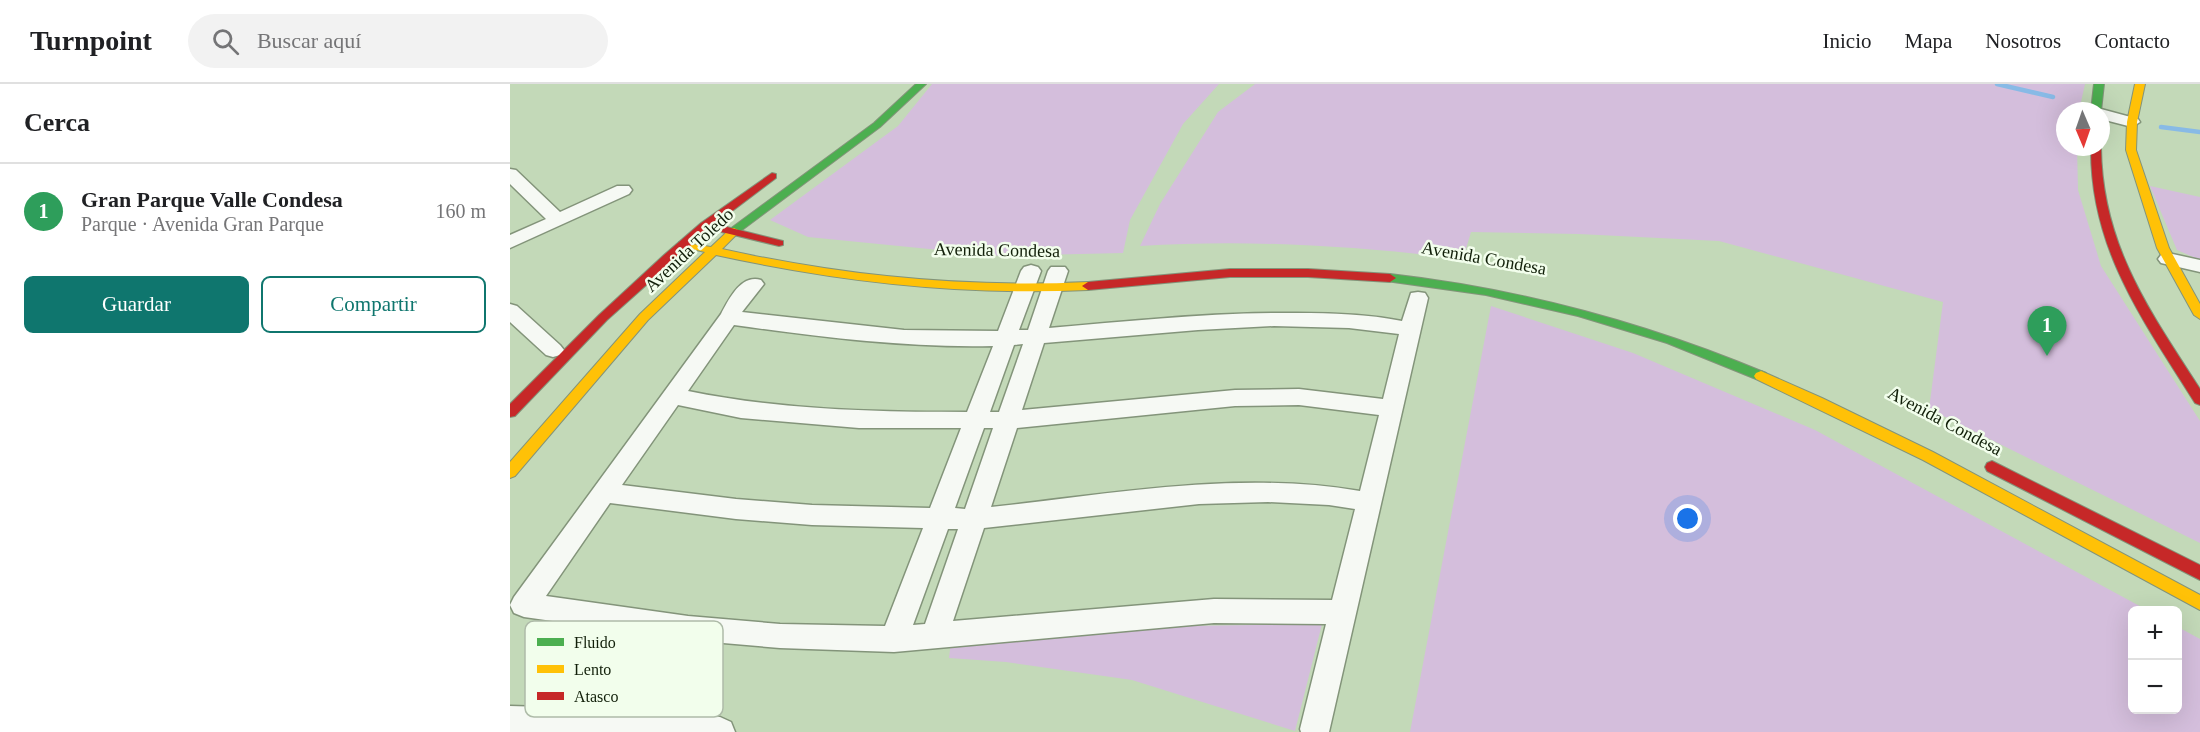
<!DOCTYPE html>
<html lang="es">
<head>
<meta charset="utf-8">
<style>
  :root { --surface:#fff; --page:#f2f2f2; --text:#202124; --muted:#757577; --line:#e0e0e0; --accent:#0f766e }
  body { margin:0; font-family:"Times New Roman",serif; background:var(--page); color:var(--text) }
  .controls { position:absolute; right:18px; bottom:18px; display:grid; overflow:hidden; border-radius:9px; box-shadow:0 6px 24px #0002 }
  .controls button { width:54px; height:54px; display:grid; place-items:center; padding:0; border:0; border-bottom:2px solid var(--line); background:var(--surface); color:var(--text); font:30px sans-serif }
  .compass { position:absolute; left:1546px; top:18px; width:54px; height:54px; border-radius:50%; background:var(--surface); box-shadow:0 6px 24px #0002; rotate:178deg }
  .you { position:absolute; left:1178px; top:435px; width:21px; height:21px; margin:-15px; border:4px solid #fff; border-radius:50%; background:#1a73e8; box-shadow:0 0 0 9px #1a73e833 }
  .badge { display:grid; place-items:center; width:39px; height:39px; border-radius:50%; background:var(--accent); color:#fff; font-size:20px; font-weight:700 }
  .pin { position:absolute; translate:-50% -50px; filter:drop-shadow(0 2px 3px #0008) }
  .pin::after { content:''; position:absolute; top:32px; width:21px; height:18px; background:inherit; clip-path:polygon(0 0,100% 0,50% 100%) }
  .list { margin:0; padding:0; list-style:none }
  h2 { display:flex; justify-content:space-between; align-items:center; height:78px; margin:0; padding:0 24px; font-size:26px }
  h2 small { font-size:20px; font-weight:400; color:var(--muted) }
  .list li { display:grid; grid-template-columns:39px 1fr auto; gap:18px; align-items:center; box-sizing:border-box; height:96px; padding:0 24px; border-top:2px solid var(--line) }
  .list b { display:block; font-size:22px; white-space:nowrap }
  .list p { margin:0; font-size:20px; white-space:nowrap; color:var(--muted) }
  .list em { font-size:20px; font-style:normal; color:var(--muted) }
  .actions { display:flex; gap:12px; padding:18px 24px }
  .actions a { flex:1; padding:14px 0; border:2px solid var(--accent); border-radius:9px; text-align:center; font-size:21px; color:var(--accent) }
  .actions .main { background:var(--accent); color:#fff }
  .icon { flex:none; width:33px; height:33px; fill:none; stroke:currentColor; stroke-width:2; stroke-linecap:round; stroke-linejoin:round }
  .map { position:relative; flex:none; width:1690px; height:648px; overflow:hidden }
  header { display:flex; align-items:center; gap:36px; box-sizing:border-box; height:84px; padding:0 30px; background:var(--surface); border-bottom:2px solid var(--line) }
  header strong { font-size:28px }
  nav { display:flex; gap:33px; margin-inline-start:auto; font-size:21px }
  .search { width:420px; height:54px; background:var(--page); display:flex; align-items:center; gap:15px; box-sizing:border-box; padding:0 21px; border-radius:33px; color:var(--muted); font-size:22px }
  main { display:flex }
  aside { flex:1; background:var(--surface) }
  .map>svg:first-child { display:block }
  .green { fill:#d4bedc }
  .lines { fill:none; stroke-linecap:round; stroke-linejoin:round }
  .stream { stroke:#88bae6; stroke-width:4.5 }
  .street-casing { stroke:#83947a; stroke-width:3 }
  .fast-casing { stroke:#83947a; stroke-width:2 }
  .slow-casing { stroke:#83947a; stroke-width:2 }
  .jam-casing { stroke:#83947a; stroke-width:2 }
  .street { fill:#f6f9f4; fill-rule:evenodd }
  .fast { fill:#4caf50; fill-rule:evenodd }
  .slow { fill:#ffc107; fill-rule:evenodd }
  .jam { fill:#c62828; fill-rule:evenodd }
  .labels { text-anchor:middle; stroke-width:5; stroke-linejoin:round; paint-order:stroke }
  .street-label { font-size:18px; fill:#111f09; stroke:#f2feec }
  .key { fill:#f2feec; stroke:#aebba8; stroke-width:1.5 }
  .key-label { font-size:16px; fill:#111f09 }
</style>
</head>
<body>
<header>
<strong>Turnpoint</strong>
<div class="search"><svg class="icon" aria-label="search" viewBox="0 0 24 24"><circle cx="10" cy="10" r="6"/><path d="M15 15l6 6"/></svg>Buscar aquí</div>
<nav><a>Inicio</a><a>Mapa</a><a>Nosotros</a><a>Contacto</a></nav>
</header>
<main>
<aside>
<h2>Cerca<small></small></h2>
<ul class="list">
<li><span class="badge" style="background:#2e9e5b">1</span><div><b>Gran Parque Valle Condesa</b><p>Parque · Avenida Gran Parque</p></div><em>160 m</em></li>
</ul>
<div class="actions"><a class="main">Guardar</a><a>Compartir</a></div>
</aside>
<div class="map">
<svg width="1690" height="648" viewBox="0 0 1690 648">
  <rect width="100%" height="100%" fill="#c3d9b8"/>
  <!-- green -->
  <path class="green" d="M 422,0 L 709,0 L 673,40 L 620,136 L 613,169 L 490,172 L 298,153 L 260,136 L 388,42 Z
    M 745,0 L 1575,0 L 1569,27 L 1555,27 L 1555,63 L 1567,63 L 1568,106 L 1591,182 L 1690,337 L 1690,459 L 1419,325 L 1433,218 L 1209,157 L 1069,150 L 961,148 L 953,175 C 844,162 739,155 630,162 L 650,120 L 708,28 Z
    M 1640,102 L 1690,113 L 1690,176 L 1667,166 Z
    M 981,222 L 1123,269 L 1305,346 L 1637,526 L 1622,526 L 1622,626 L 1668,626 L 1668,543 L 1690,555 L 1690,648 L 900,648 Z
    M 812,540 L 785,647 L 622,596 L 496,578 L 439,574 L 441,558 L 672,542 Z"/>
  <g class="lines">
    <!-- stream -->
    <path class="stream" d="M 1487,0 L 1543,13
      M 1651,43 L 1690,48"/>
    <!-- street casing -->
    <g class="street-casing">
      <path id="street" d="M 1591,25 L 1628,35 L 1630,38 L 1622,43 L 1591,35 L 1591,27 L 1585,27 Z
        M 0,85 L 6,86 L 50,128 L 107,102 L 119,102 L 122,106 L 119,110 L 0,164 L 0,151 L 36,135 L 0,100 Z
        M 1658,169 L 1690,176 L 1690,188 L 1651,179 L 1648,175 L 1651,171 Z
        M 521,181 L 528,183 L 531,187 L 509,246 L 518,246 L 538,187 L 541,183 L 555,183 L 558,187 L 539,244 C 622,237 704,228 787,229 C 822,229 858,230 892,237 L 901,209 L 908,208 L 915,209 L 918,214 L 819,648 L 791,648 L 790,645 L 816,540 L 704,539 L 384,568 L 270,564 L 178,556 L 14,533 L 4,529 L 0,521 L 4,513 L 211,230 C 219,215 231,190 251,196 L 254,200 L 232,228 L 394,246 L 488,247 L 511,187 L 514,183 ZM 224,241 C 310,253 396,264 483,262 L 457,328 C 363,328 271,326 178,307 ZM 764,242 L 839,244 L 889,250 L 873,315 L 789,305 L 725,306 L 512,326 L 534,259 L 688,246 ZM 513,260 L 489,328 L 480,328 L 504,261 ZM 168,321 L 231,334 L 349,344 L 451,344 L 420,424 L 302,421 L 226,415 L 112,401 ZM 789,321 L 869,331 L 850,407 C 728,386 602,410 481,423 L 507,344 L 725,322 ZM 474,344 L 483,344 L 455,425 L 445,424 ZM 758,418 L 819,421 L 845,425 L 822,516 L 704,515 L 443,537 L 474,444 L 689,420 ZM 100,419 L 226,435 L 302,441 L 413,444 L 375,542 L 270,540 L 178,532 L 36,512 ZM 438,445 L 448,445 L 415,540 L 403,541 Z
        M 0,220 L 7,222 L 50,261 L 54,266 L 50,271 L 43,273 L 36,271 L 0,238 Z
        M 0,622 L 102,625 L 210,633 L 221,638 L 225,648 L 0,648 Z"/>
    </g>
    <!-- fast casing -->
    <g class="fast-casing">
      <path id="fast" d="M 406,0 L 416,0 L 370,43 L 228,149 L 220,149 L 220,145 L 364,39 Z
        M 1584,0 L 1594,0 L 1591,27 L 1581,27 Z
        M 880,190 C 1011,205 1134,238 1256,289 L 1258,292 L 1256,295 L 1246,295 L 1157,259 L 1068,232 L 976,211 L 876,197 L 874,194 L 876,191 Z"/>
    </g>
    <!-- slow casing -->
    <g class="slow-casing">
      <path id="slow" d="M 1625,0 L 1635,0 L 1627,38 L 1626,66 L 1659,164 L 1690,220 L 1690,235 L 1684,231 L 1647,164 L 1616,66 L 1617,38 Z
        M 224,144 L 230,147 L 212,165 C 333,192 454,204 578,198 L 584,202 L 578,206 C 452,212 329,198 206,171 L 138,236 L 5,392 L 0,394 L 0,378 L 130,230 L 195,168 L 169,162 L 169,158 L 201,163 L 220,145 Z
        M 1251,287 L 1312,314 L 1423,368 L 1690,511 L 1690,526 L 1413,376 L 1246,295 L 1244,292 L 1246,289 Z"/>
    </g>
    <!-- jam casing -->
    <g class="jam-casing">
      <path id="jam" d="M 1581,63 L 1591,63 C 1592,161 1639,226 1690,305 L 1690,321 L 1685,319 C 1633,236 1580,165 1581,63 Z
        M 262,89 L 266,90 L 266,94 L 205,140 L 273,157 L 273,161 L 269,162 L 199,145 L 97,236 L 5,332 L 0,333 L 0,320 L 89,231 L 154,171 L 191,139 Z
        M 720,185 L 798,185 L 880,190 L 886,194 L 880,198 L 798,193 L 720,193 L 578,206 L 572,202 L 578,198 Z
        M 1482,377 L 1690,481 L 1690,496 L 1477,387 L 1475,383 L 1477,379 Z"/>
    </g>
    <!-- street -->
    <use href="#street" class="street"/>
    <!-- fast -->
    <use href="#fast" class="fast"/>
    <!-- slow -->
    <use href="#slow" class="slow"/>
    <!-- jam -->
    <use href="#jam" class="jam"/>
  </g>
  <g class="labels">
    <!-- street labels -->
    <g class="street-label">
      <text transform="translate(179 166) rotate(-43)" y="6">Avenida Toledo</text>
      <text transform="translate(487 166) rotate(1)" y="6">Avenida Condesa</text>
      <text transform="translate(974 174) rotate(10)" y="6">Avenida Condesa</text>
      <text transform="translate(1435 337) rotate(28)" y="6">Avenida Condesa</text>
    </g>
  </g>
  <!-- legend -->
  <rect x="15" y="537" width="198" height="96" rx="9" class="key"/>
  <rect x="27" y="554" width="27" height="8" fill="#4caf50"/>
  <rect x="27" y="581" width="27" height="8" fill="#ffc107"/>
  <rect x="27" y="608" width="27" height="8" fill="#c62828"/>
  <g class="key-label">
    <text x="64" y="564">Fluido</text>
    <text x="64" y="591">Lento</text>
    <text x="64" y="618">Atasco</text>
  </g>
</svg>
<div class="controls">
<button>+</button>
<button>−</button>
</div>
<svg class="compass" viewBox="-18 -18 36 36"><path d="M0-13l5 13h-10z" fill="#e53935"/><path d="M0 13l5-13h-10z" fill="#757577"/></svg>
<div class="you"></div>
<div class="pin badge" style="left:1537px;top:272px;background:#2e9e5b">1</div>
</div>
</main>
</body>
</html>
